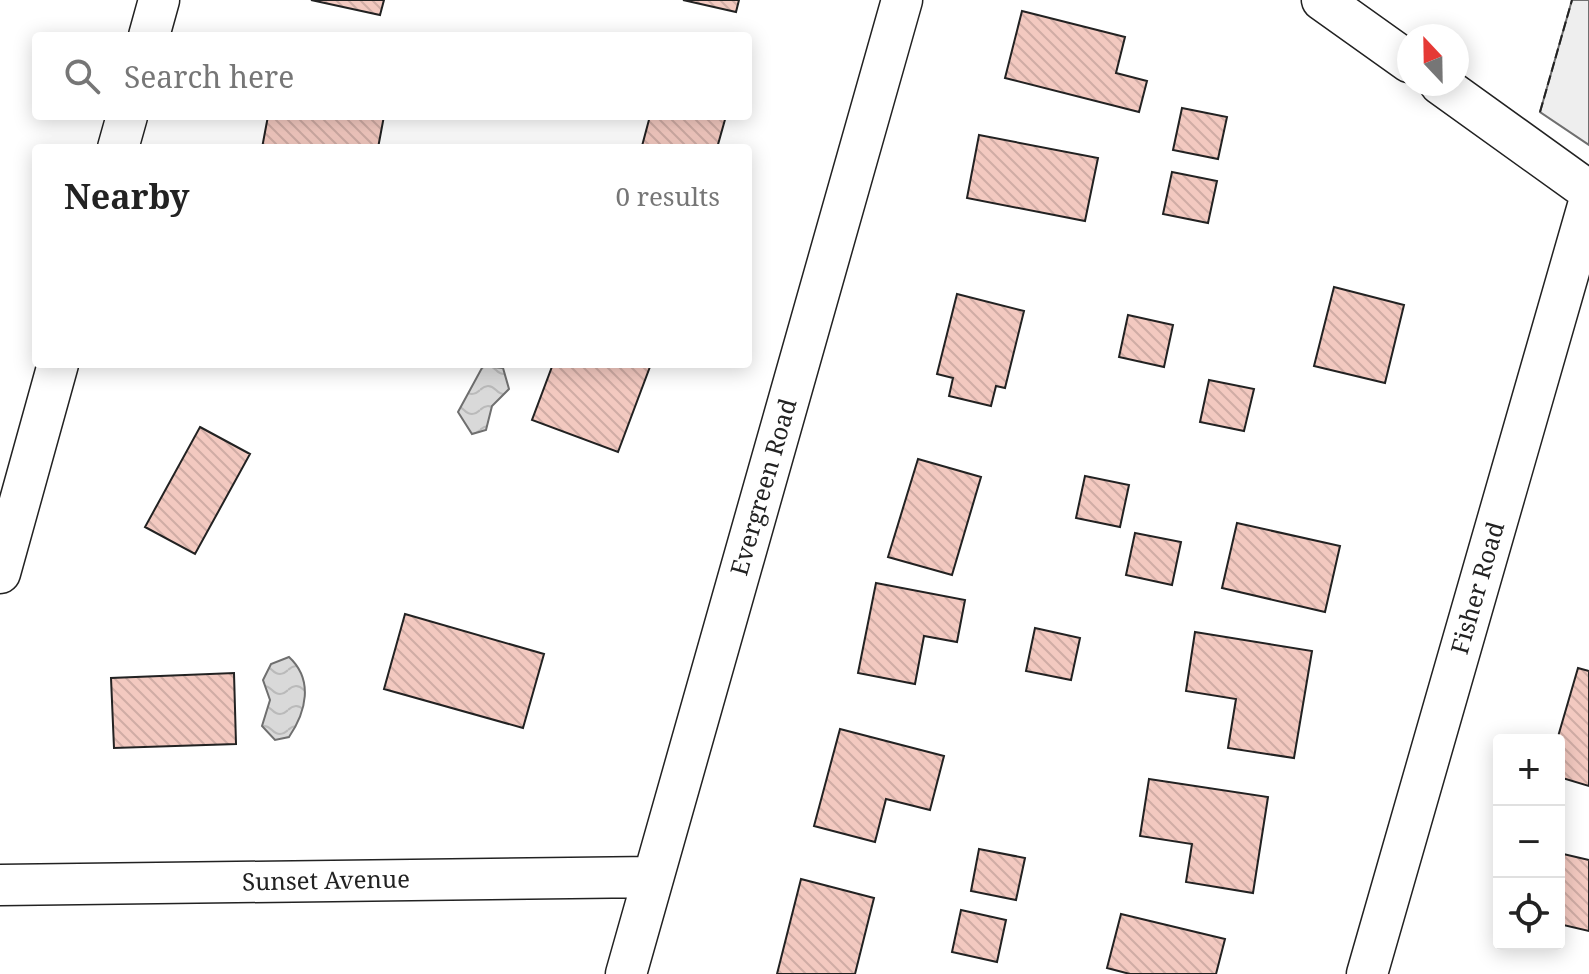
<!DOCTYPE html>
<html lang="en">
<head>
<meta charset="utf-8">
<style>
  :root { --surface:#fff; --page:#f6f6f6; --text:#222; --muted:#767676; --line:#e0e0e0 }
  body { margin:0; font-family:"Noto Serif",serif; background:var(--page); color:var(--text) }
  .controls { position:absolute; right:24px; bottom:24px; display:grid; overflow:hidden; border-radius:8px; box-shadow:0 4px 20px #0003 }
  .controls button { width:72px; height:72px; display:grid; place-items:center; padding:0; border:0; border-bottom:2px solid var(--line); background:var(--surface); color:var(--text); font:40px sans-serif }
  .compass { position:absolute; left:1397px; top:24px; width:72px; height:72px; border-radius:50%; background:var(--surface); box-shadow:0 4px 20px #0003; rotate:338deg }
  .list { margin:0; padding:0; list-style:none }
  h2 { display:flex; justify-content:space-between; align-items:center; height:104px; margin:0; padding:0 32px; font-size:34px }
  h2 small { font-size:26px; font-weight:400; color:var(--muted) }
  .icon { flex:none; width:44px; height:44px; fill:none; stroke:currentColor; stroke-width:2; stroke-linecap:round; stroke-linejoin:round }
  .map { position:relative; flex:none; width:1589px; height:974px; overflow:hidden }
  .search { position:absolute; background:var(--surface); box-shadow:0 4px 20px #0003; left:32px; top:32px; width:720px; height:88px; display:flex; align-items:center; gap:20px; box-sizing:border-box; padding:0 28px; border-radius:8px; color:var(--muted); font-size:30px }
  .panel { position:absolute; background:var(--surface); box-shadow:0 4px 20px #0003; left:32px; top:144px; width:720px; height:224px; border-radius:8px }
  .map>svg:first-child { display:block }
  .green { fill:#eee; stroke:#6f6f6f; stroke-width:2 }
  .water { fill:url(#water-waves); stroke:#6f6f6f; stroke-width:2 }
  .building { fill:url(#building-back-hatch); stroke:#222; stroke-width:2 }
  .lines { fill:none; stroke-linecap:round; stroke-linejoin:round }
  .street-casing { stroke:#222; stroke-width:43 }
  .street { stroke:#fff; stroke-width:40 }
  .fence { stroke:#222; stroke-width:2; stroke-dasharray:10 4; stroke-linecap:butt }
  .labels { text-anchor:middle; stroke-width:6; stroke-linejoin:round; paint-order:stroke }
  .street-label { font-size:24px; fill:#222; stroke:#fff }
</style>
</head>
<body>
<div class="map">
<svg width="1589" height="974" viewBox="0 0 1589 974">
  <defs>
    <pattern id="water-waves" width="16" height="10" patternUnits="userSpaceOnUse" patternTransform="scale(2)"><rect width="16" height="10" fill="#d9d9d9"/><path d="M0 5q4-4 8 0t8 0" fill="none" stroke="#bababa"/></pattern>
    <pattern id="building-back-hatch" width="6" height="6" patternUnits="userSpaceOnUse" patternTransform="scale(2)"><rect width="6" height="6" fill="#f3c9c0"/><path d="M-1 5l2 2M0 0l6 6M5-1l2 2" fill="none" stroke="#d0aca5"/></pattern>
  </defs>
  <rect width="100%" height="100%" fill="#fff"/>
  <!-- green -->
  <path class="green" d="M 1572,0 L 1589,0 L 1589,145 L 1540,112 Z"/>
  <!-- water -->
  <path class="water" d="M 483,366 L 503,368 L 509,389 L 492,406 L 486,430 L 472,434 L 458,412 Z
    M 289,657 C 314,680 306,712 289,737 L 275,740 L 262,726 L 270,700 L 263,680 L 271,664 Z"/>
  <!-- building -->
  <path class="building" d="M 311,0 L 384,0 L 380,15 Z
    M 683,0 L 739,0 L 736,12 Z
    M 1022,11 L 1125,37 L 1116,73 L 1147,81 L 1139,112 L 1005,78 Z
    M 1182,108 L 1227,117 L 1218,159 L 1173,150 Z
    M 268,116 L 384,116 L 378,148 L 262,148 Z
    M 650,116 L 726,116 L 717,148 L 650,148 L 642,146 Z
    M 979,135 L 1098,158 L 1085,221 L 967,198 Z
    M 1172,172 L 1217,181 L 1208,223 L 1163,214 Z
    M 1334,287 L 1404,305 L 1385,383 L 1314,366 Z
    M 957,294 L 1024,311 L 1005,388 L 996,386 L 991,406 L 949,396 L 953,378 L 937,374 Z
    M 1128,315 L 1173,325 L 1164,367 L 1119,357 Z
    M 553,364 L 651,364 L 618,452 L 532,420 Z
    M 1209,380 L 1254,389 L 1244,431 L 1200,422 Z
    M 200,427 L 250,454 L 195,554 L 145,527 Z
    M 918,459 L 981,477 L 952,575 L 888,557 Z
    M 1085,476 L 1129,485 L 1120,527 L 1076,518 Z
    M 1237,523 L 1340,546 L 1325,612 L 1222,588 Z
    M 1135,533 L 1181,542 L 1172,585 L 1126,575 Z
    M 876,583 L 965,600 L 957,642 L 924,636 L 915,684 L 858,673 Z
    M 405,614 L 544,654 L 523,728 L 384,689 Z
    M 1035,628 L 1080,638 L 1071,680 L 1026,671 Z
    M 1195,632 L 1312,651 L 1294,758 L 1228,748 L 1236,699 L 1186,691 Z
    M 1578,668 L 1589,671 L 1589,786 L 1559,777 L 1557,740 Z
    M 234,673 L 236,744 L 114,748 L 111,678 Z
    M 840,729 L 944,756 L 930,810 L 886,799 L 875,842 L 814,826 Z
    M 1149,779 L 1268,797 L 1253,893 L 1186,882 L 1192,844 L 1140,836 Z
    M 979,849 L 1025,858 L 1016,900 L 971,891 Z
    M 1559,853 L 1589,860 L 1589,931 L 1559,924 Z
    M 801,879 L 874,898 L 855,974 L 777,974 Z
    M 961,910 L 1006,920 L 997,962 L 952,952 Z
    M 1121,914 L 1225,939 L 1216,974 L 1130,974 L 1107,968 Z"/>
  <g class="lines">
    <!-- street casing -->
    <g class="street-casing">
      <path id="street" d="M 1322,0 L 1409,62
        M 149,36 L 159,0
        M 1440,84 L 1589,191
        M 118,148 L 127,116
        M 0,573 L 58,364
        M 0,885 L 653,877
        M 626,974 L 902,0
        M 1367,974 L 1589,202"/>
    </g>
    <!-- street -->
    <use href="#street" class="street"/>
    <!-- fence -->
    <path class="fence" d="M 1540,112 L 1572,0"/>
  </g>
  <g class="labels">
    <!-- street labels -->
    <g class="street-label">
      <text transform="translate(764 487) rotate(-74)" y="8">Evergreen Road</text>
      <text transform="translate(1478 588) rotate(-74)" y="8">Fisher Road</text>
      <text transform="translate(326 881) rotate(-1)" y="8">Sunset Avenue</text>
    </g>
  </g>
</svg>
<div class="controls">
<button>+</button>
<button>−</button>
<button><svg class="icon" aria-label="locate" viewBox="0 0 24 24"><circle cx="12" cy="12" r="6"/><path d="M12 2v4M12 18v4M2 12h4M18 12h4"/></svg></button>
</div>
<svg class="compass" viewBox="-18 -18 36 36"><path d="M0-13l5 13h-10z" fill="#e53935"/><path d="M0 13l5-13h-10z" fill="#767676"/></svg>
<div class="search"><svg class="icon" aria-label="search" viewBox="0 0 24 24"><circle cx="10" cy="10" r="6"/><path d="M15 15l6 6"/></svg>Search here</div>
<section class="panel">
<h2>Nearby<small>0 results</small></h2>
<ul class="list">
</ul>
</section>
</div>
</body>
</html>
